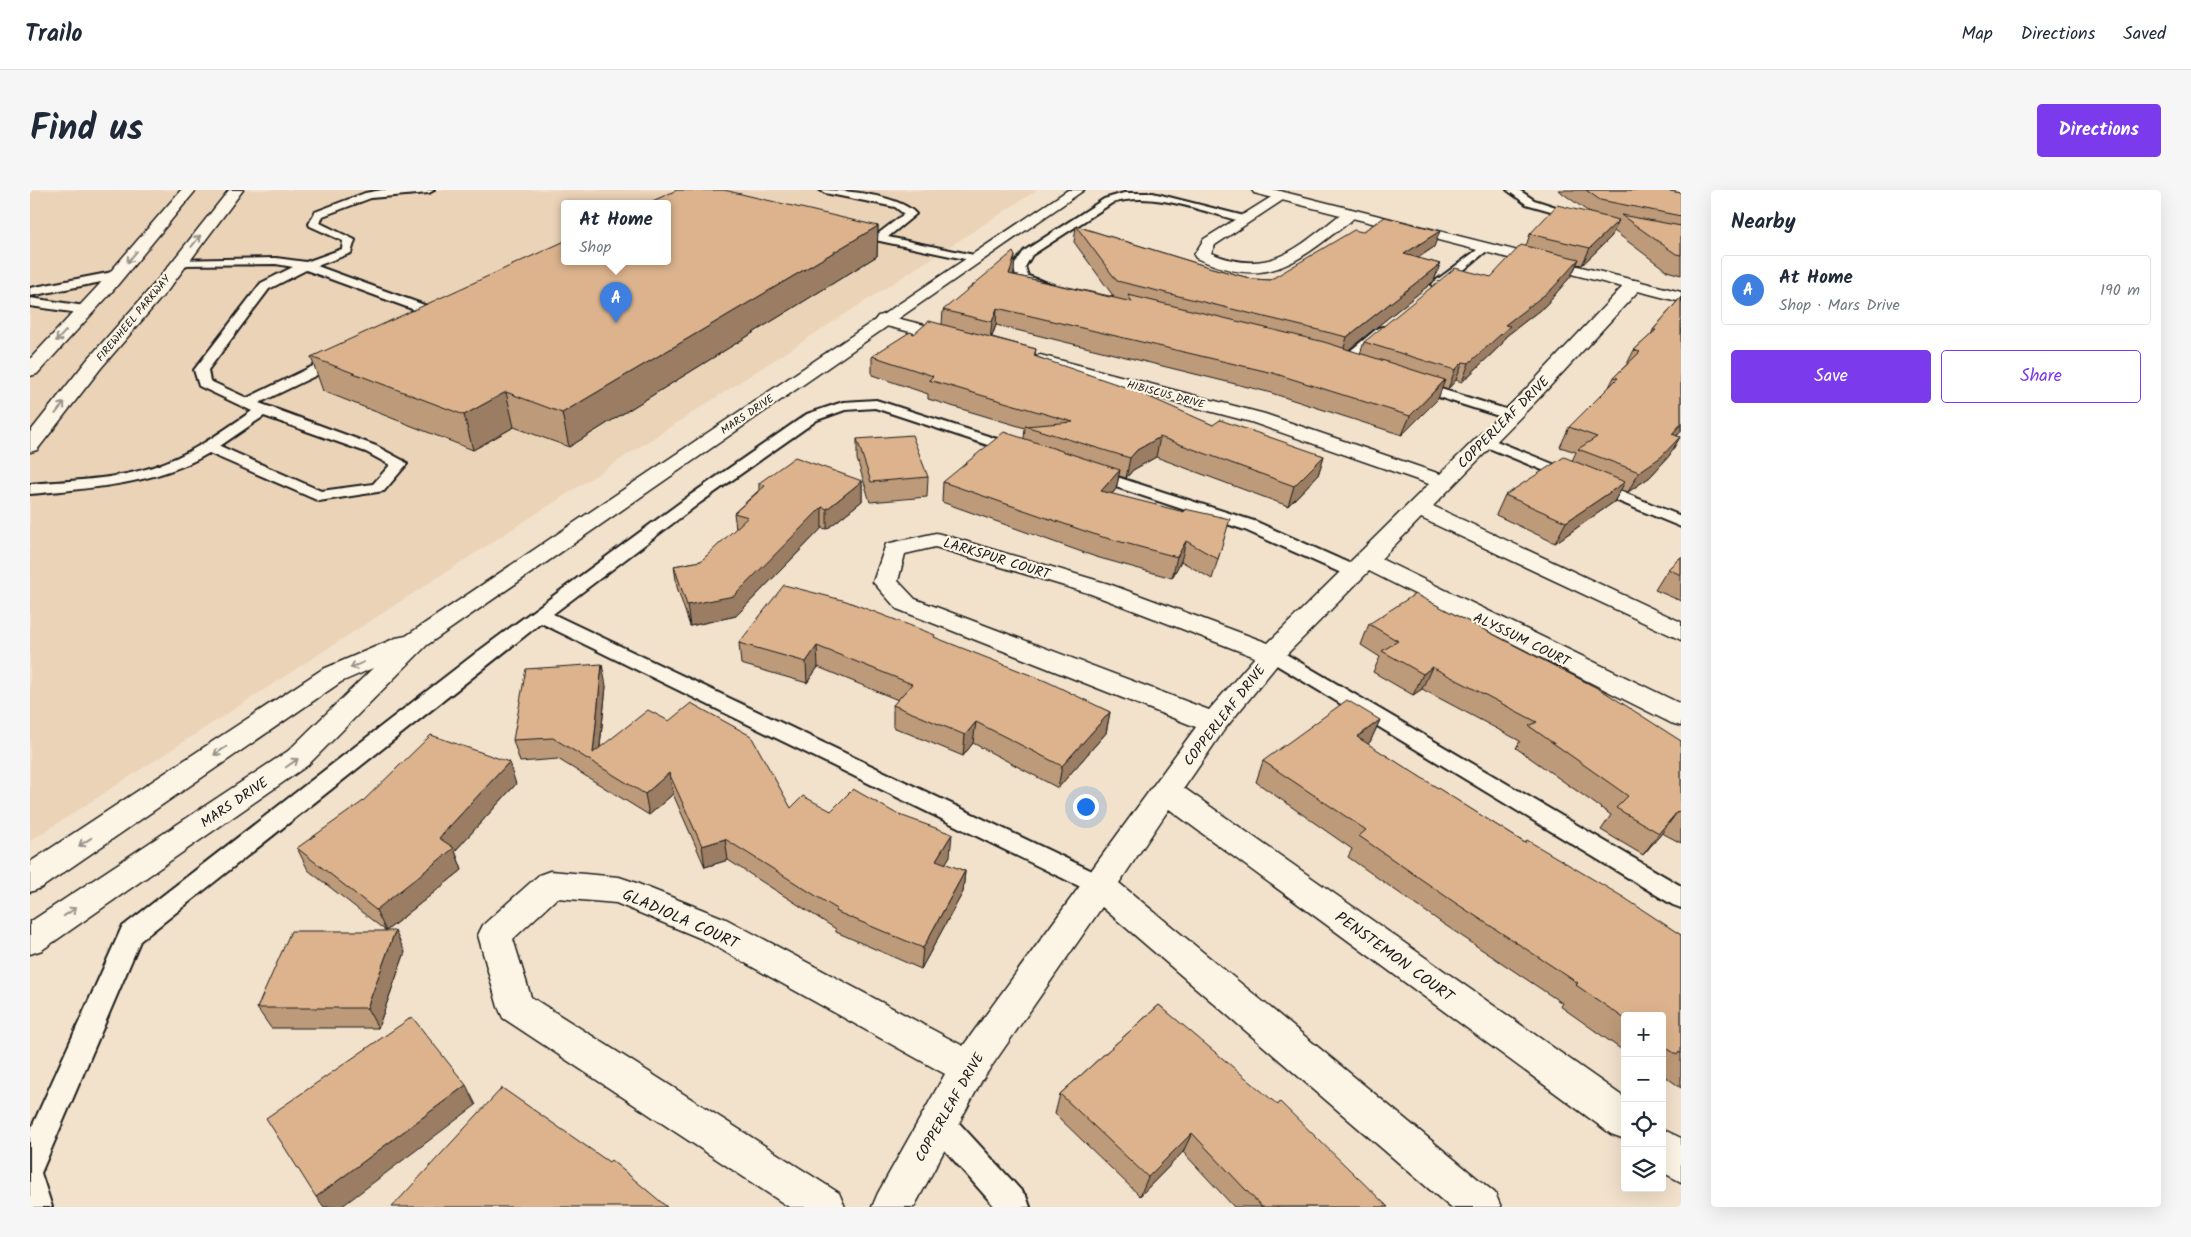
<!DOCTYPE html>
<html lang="en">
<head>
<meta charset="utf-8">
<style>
  :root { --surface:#fff; --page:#f6f6f7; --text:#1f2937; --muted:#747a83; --line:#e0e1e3; --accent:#7c3aed }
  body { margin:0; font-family:Kalam,sans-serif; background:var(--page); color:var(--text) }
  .controls { position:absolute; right:15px; bottom:15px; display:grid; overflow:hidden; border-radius:5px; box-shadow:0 5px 20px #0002 }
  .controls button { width:45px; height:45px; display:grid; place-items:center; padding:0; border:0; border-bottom:1px solid var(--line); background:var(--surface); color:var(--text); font:25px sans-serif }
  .you { position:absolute; left:1055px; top:616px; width:18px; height:18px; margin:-12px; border:4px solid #fff; border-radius:50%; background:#1a73e8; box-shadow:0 0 0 8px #1a73e833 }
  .badge { display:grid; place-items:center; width:32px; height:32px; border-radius:50%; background:var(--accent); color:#fff; font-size:16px; font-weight:700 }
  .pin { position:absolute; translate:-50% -41px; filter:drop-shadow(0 1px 2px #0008) }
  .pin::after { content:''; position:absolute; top:26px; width:18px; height:15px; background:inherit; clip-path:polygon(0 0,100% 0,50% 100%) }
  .popup { position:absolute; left:531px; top:10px; width:110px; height:65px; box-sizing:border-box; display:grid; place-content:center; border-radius:5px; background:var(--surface); filter:drop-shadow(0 1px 4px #0005); font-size:16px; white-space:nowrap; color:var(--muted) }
  .popup b { font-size:19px; color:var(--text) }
  .popup::after { content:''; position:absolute; left:50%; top:100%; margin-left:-10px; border:10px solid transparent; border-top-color:var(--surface) }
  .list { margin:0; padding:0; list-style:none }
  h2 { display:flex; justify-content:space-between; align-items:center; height:65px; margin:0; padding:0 20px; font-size:21px }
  h2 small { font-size:16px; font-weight:400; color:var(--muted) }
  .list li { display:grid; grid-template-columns:32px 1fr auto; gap:15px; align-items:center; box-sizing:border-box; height:70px; margin:0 10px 10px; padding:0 10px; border:1px solid var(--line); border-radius:5px }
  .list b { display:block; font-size:19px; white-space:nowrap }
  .list p { margin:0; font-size:16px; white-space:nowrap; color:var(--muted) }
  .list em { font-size:16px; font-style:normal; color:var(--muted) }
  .actions { display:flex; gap:10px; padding:15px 20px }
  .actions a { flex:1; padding:11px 0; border:1px solid var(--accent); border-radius:5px; text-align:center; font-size:18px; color:var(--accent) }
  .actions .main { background:var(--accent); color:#fff }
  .icon { flex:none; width:28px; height:28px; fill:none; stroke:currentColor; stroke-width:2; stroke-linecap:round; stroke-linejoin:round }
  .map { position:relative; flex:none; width:1651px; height:1017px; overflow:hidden; border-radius:5px }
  header { display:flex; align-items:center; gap:30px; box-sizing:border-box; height:70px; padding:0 25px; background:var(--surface); border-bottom:1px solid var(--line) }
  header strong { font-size:24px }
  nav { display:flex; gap:28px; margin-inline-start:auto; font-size:18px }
  .intro { display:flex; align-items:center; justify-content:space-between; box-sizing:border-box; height:120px; padding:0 30px }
  h1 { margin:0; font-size:35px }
  .button { padding:12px 22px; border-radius:5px; background:var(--accent); color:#fff; font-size:18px; font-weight:700 }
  main { display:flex; gap:30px; padding:0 30px }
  aside { flex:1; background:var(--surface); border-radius:5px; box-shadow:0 5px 20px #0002 }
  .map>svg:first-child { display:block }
  .built { fill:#ebd3b8; fill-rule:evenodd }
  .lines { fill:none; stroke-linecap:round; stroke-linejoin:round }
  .lane-casing { stroke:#1c1c1c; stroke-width:4 }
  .street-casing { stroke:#1c1c1c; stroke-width:3 }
  .secondary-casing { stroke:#1c1c1c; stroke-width:3 }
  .lane { fill:#fcf5e5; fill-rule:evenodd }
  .street { fill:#fcf5e5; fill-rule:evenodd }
  .secondary { fill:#fcf5e5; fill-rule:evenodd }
  .wall { fill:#bd9a79; stroke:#1c1c1c }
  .shaded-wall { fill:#9a7d63; stroke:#1c1c1c }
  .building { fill:#dcb38d; stroke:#1c1c1c }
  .oneway { stroke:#97938b }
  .labels { text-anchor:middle; stroke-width:4.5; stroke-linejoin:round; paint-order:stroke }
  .far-street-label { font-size:11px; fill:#1c1c1c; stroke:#fcf5e5 }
  .street-label { font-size:14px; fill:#1c1c1c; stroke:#fcf5e5 }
  .near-street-label { font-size:16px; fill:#1c1c1c; stroke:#fcf5e5 }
</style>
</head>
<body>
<header>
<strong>Trailo</strong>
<nav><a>Map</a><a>Directions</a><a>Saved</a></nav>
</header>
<div class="intro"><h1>Find us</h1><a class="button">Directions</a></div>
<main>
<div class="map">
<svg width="1651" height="1017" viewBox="0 0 1651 1017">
  <rect width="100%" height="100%" fill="#f2e1cb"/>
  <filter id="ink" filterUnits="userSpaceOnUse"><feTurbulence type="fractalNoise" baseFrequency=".02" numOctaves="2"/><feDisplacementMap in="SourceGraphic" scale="10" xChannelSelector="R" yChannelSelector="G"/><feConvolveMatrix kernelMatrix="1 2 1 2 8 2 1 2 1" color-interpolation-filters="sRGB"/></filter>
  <g filter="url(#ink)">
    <!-- built -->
    <path class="built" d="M 0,0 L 1007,0 L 0,651 ZM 535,14 L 637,14 L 637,72 L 535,72 Z"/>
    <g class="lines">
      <!-- lane casing -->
      <g class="lane-casing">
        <path id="lane" d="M 352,0 L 404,0 L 399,3 L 341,8 L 293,26 L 290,33 L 325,50 L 321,63 L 287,76 L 408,120 L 410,123 C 406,129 396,132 389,131 L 387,128 L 393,123 L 276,80 L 239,99 L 178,180 L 180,191 L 217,208 L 306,165 L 316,165 L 318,168 L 316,171 L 229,213 L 346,256 L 374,271 L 377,274 L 354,301 L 289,311 L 179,263 C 124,295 62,298 0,304 L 0,294 C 46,290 93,290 136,272 C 167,260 194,240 222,221 L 169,196 L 164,180 L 231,93 L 263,77 L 246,74 L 149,75 L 143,72 L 145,70 L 246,68 L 276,72 L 312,59 L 313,51 L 280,36 L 279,34 L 285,22 L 335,3 ZM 234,226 L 336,262 L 360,275 L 343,294 L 291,301 L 190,256 Z
          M 790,0 C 814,0 870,5 886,24 L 858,47 L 944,65 L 950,68 L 944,71 L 845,50 L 845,46 L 874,24 L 865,17 L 795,3 Z
          M 1477,0 L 1489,0 L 1504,10 L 1554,26 L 1549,29 L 1496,14 Z
          M 1123,3 L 1218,27 L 1219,29 L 1214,32 C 1173,22 1124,0 1082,13 L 1002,65 L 995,77 L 998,86 L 1023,95 L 1025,98 L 1023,101 L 1015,101 L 987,88 L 983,77 L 994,61 L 1074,9 L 1094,3 Z
          M 1455,54 L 1459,55 L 1459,59 L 1412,98 L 1404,98 L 1402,95 L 1404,92 Z
          M 88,81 L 94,85 L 92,88 L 0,106 L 0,98 Z
          M 0,108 L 55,116 L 61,120 L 55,124 L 0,116 Z
          M 1353,137 L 1358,138 L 1359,141 L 1358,144 L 1319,176 L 1309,176 L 1307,173 L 1309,170 L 1348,138 Z
          M 1385,191 L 1485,222 L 1487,225 L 1480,229 L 1475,228 L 1380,198 L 1378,195 L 1380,192 Z
          M 846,210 L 992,257 L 995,260 L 992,263 L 982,263 L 845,218 L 815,220 L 787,230 L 671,312 L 523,424 L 1077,688 L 1081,695 L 1077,702 L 1069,704 L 1061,702 L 511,433 L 110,751 L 11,983 L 22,1017 L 0,1017 L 0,941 L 92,737 L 446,463 L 659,306 L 777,224 L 813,212 Z
          M 1454,246 L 1651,326 L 1651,337 L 1449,254 L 1446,251 L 1449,248 Z
          M 1062,279 L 1227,332 L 1330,378 L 1333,382 L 1330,386 L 1318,386 L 1215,340 L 1056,287 L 1054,284 L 1056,281 Z
          M 1242,458 L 1249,460 L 1651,696 L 1651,718 L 1643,715 L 1235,468 L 1232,464 L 1235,460 Z
          M 909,918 L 919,922 L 996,1006 L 1000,1017 L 965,1017 L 899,942 L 895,932 L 899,922 Z"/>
      </g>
      <!-- street casing -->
      <g class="street-casing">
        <path id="street" d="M 1251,1 L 1258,5 L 1256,8 L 1185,55 L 1181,63 C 1242,89 1270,55 1316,20 L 1321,19 L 1328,23 C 1321,33 1308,40 1298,48 C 1251,85 1222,93 1166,68 L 1164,65 L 1174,49 Z
          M 1604,90 L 1610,91 L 1612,95 L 1610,99 L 1509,208 L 1403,316 L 1651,432 L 1651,450 L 1391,328 L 1351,369 L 1651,514 L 1651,536 L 1641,533 L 1339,381 L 1251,470 L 1194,540 L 1154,598 L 1595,908 L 1595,949 L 1581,944 L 1139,619 L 1089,693 L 1465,1003 L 1471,1017 L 1420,1017 L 1072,717 L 952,890 L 884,1017 L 842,1017 L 848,1003 L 915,884 L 672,749 L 586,713 L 527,708 L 483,749 L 501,807 L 809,1003 L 815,1017 L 759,1017 L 473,828 L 468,817 L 448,745 L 453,735 L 509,685 L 520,681 L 589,687 L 601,691 L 696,729 L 933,856 L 1166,537 L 867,419 L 843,392 L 856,354 L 906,343 L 914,345 L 1079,394 L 1238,453 L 1399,294 L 1221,232 L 1003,175 L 1001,171 L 1003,167 L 1010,165 L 1235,224 L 1410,284 L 1495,200 L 1598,91 ZM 905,357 L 1061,404 L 1225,467 L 1179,520 L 885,409 L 868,391 L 875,364 Z
          M 854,125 L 931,144 L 934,148 L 931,152 L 925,153 L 848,134 L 845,130 L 848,126 Z
          M 1632,939 L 1651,948 L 1651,992 L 1632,982 Z"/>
      </g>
      <!-- secondary casing -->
      <g class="secondary-casing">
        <path id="secondary" d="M 151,0 L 166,0 L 80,104 L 7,184 L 0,186 L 0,169 L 68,96 Z
          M 199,0 L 213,0 L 138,100 L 71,178 L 7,260 L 0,262 L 0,242 L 57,170 L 126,92 Z
          M 1038,0 L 1054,0 L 397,455 L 278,575 L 12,760 L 0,764 L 0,732 L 258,561 L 343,478 L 311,492 L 11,698 L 0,702 L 0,672 L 291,480 L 366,448 L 376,446 Z
          M 1222,0 L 1246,0 L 1651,102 L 1651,112 L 1224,3 Z"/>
      </g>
      <!-- lane -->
      <use href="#lane" class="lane"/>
      <!-- street -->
      <use href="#street" class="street"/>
      <!-- secondary -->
      <use href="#secondary" class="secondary"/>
    </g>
    <!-- wall -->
    <path class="wall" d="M 1528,0 L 1635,0 L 1651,3 L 1651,85 L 1637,81 L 1584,41 L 1581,47 L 1552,75 L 1547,74 L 1541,86 L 1515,116 L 1475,147 L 1472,154 L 1432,192 L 1426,190 L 1418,199 L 1412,197 L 1408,209 L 1372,245 L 1238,202 L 966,135 L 962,147 L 1006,159 L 1005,166 L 1183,235 L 1294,266 L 1288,285 L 1258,316 L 1126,267 L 1103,280 L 1096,288 L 1089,286 L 1086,299 L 1082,304 L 1194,349 L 1182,389 L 1151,371 L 1142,388 L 1066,367 L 912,312 L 913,292 L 994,249 L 995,238 L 898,209 L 898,204 L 842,185 L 842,166 L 884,144 L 912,135 L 913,120 L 984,83 L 983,85 L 1084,107 L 1044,52 L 1046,36 L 1182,78 L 1223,89 L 1240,90 L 1404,57 L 1388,68 L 1410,74 L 1404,91 L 1318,160 L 1330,164 L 1334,152 L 1461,87 L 1496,56 L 1500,44 L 1560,23 Z
      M 848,36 L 847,66 L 539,257 L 484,237 L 443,260 L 293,201 L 281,167 Z
      M 1651,107 L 1651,241 L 1647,246 L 1650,247 L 1639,266 L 1620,287 L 1598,302 L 1591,300 L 1584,312 L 1525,353 L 1466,325 L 1475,305 L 1542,271 L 1546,262 L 1530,257 L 1539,237 L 1579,197 L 1584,187 L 1597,174 L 1604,160 L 1621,145 L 1623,140 Z
      M 827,249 L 898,287 L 897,307 L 840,312 L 827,269 Z
      M 832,291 L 832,311 L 797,339 L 792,338 L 706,426 L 660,436 L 647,397 L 644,376 L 671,371 L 706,339 L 704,323 L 729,300 L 729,293 Z
      M 1651,367 L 1651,411 L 1625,400 L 1638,379 Z
      M 1339,434 L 1651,551 L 1651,653 L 1632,643 L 1613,665 L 1571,640 L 1581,625 L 1486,558 L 1490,551 L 1392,499 L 1383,505 L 1343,482 L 1350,467 L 1331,455 Z
      M 905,448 L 1080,522 L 1076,543 L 1028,598 L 943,553 L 933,566 L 863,537 L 863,515 L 868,510 L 788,477 L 777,493 L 711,474 L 709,453 Z
      M 576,496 L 570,557 L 761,618 L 801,621 L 920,666 L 915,674 L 935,681 L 933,702 L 891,779 L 806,742 L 806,739 L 698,670 L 675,677 L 643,604 L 619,625 L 528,569 L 490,572 L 483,550 Z
      M 1350,530 L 1340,552 L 1337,554 L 1495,653 L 1651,745 L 1651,898 L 1632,884 L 1632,826 L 1595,826 L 1595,862 L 1530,816 L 1532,813 L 1412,733 L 1318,667 L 1322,659 L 1226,592 L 1233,571 Z
      M 486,594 L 425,661 L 432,680 L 356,741 L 375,762 L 348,838 L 241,838 L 227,818 L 356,741 L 278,680 L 267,658 Z
      M 1129,815 L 1358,1017 L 1204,1017 L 1153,962 L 1110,1006 L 1025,924 L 1030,904 Z"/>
    <!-- shaded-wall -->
    <path class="shaded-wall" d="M 1589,30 L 1581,47 L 1552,75 L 1560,58 Z
      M 848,36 L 847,66 L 539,257 L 532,223 Z
      M 1410,41 L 1404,57 L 1368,81 L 1374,64 Z
      M 985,66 L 984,83 L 977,102 L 979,84 Z
      M 1549,69 L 1541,86 L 1515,116 L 1475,147 L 1472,154 L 1432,192 L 1439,173 L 1475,135 Z
      M 1410,74 L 1404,91 L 1312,165 L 1317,147 Z
      M 967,118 L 966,135 L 960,150 L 962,132 Z
      M 1433,172 L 1426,190 L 1418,199 L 1425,180 Z
      M 1415,190 L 1408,209 L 1372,245 L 1380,226 Z
      M 476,202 L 484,237 L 443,260 L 434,225 Z
      M 1651,234 L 1651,241 L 1631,264 L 1642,244 Z
      M 1130,247 L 1126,267 L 1103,280 L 1096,288 L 1100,268 L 1107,260 Z
      M 1650,247 L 1639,266 L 1620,287 L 1598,302 L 1609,282 Z
      M 1294,266 L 1288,285 L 1258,316 L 1264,296 Z
      M 1090,280 L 1086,299 L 1067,321 L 1071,301 Z
      M 832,291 L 832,311 L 797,339 L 797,319 Z
      M 1595,292 L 1584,312 L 1525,353 L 1536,332 Z
      M 792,317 L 792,338 L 706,426 L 660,436 L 657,415 Z
      M 1156,351 L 1151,371 L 1142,388 L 1147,367 Z
      M 787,456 L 788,477 L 777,493 L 776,472 Z
      M 572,474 L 576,496 L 568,575 L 563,563 Z
      M 1402,477 L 1392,499 L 1383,505 L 1393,484 Z
      M 1080,522 L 1076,543 L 1028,598 L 1032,576 Z
      M 1350,530 L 1340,552 L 1318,569 L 1327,547 Z
      M 946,532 L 943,553 L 933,566 L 935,545 Z
      M 479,572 L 486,594 L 425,661 L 432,680 L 356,741 L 346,720 L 409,648 Z
      M 639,583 L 643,604 L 619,625 L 615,604 Z
      M 1648,621 L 1632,643 L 1613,665 L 1629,643 Z
      M 922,644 L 920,666 L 905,692 L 906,670 Z
      M 695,649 L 698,670 L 675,677 L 672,656 Z
      M 935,681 L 933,702 L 891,779 L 893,758 Z
      M 365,741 L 375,762 L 348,838 L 337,818 Z
      M 436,895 L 446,915 L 311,1017 L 294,1017 L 286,1007 Z
      M 1162,943 L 1153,962 L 1110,1006 L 1118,987 Z"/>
    <!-- building -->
    <path class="building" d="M 647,0 L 694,0 L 848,36 L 532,223 L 476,202 L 434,225 L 281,167 L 535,51 L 535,72 L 637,72 L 637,14 L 616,14 Z
      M 1556,0 L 1635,0 L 1651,3 L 1651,26 L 1570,10 Z
      M 1527,15 L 1589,30 L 1560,58 L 1500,44 Z
      M 1591,25 L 1651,36 L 1651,65 L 1646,64 Z
      M 1355,27 L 1410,41 L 1374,64 L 1410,74 L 1317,147 L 1087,91 L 1046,36 L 1182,78 L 1223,89 L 1240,90 L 1324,40 L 1332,42 Z
      M 1491,55 L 1549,69 L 1522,99 L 1475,135 L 1480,136 L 1439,173 L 1433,172 L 1425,180 L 1334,152 L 1425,78 L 1461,87 Z
      M 983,62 L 985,66 L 979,84 L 1102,112 L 1098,105 L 1294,152 L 1415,190 L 1380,226 L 1243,183 L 967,118 L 962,132 L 913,120 Z
      M 1651,107 L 1651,234 L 1642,244 L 1650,247 L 1631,267 L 1609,282 L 1548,259 L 1567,247 L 1539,237 L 1588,188 L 1584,187 L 1610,162 L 1604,160 L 1626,140 L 1623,140 Z
      M 899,131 L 1006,159 L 1004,166 L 1101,199 L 1183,235 L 1190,230 L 1294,266 L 1264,296 L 1130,247 L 1107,260 L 1100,268 L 995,236 L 1043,232 L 899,190 L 903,186 L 842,166 L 880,142 L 884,144 Z
      M 974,242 L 1090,280 L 1071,301 L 1154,322 L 1155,319 L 1200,329 L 1188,369 L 1156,351 L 1147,367 L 1069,346 L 913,292 Z
      M 882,245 L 898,287 L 841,292 L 827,249 Z
      M 765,267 L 832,291 L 797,319 L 792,317 L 704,406 L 657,415 L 644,376 L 671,371 L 718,327 L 704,323 L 735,296 L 729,293 Z
      M 1534,267 L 1595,292 L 1536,332 L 1475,305 Z
      M 1651,367 L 1651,385 L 1638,379 Z
      M 754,395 L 816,411 L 905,445 L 904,447 L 1018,492 L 1080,522 L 1032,576 L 946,532 L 935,545 L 863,515 L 882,494 L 787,456 L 776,472 L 709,453 Z
      M 1385,404 L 1573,501 L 1651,551 L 1651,623 L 1648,621 L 1629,643 L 1586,618 L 1598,606 L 1499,536 L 1507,532 L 1402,477 L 1393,484 L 1352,461 L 1368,451 L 1339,434 Z
      M 572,474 L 563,563 L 618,520 L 639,531 L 661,513 L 721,546 L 761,618 L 773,606 L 801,621 L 823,599 L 867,624 L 922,644 L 906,670 L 935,681 L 893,758 L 805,721 L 807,719 L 695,649 L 672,656 L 639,583 L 615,604 L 523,548 L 483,550 L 496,479 Z
      M 1317,510 L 1350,530 L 1327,547 L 1495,653 L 1497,650 L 1593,707 L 1651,745 L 1651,864 L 1649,862 L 1647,865 L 1632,855 L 1632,826 L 1595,826 L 1595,829 L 1546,795 L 1548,793 L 1424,712 L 1329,646 L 1336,640 L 1233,571 Z
      M 401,545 L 479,572 L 409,648 L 424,658 L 346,720 L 267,658 L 332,612 Z
      M 261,741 L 365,741 L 337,818 L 227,818 Z
      M 1129,815 L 1248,915 L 1250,912 L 1358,1017 L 1232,1017 L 1162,943 L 1118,987 L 1030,904 Z
      M 382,827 L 436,895 L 286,1007 L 236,928 Z
      M 472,898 L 579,972 L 581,970 L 637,1017 L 362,1017 Z"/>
    <!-- one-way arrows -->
    <defs><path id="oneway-shaft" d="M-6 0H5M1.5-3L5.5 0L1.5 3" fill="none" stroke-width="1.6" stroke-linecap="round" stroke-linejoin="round" transform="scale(1.25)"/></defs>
    <g class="oneway">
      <use href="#oneway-shaft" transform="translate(166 51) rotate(-52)"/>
      <use href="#oneway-shaft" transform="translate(102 67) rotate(130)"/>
      <use href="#oneway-shaft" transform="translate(31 146) rotate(133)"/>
      <use href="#oneway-shaft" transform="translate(30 218) rotate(-52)"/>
      <use href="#oneway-shaft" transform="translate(327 475) rotate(157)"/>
      <use href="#oneway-shaft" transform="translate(190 561) rotate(146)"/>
      <use href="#oneway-shaft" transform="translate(262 573) rotate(-35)"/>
      <use href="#oneway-shaft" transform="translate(55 652) rotate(147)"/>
      <use href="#oneway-shaft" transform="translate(40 722) rotate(-34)"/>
    </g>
  </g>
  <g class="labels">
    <!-- far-street labels -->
    <g class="far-street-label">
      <text transform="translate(103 128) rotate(-50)" y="4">FIREWHEEL PARKWAY</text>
      <text transform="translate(1136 204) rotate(15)" y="4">HIBISCUS DRIVE</text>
      <text transform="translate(717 224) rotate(-34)" y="4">MARS DRIVE</text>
    </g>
    <!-- street labels -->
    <g class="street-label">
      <text transform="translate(1473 232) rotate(-45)" y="5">COPPERLEAF DRIVE</text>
      <text transform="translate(967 368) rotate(17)" y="5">LARKSPUR COURT</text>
      <text transform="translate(1492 449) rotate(26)" y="5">ALYSSUM COURT</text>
      <text transform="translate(1194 525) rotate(-52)" y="5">COPPERLEAF DRIVE</text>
      <text transform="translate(204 612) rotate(-34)" y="5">MARS DRIVE</text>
      <text transform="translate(919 917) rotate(-60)" y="5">COPPERLEAF DRIVE</text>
    </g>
    <!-- near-street labels -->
    <g class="near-street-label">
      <text transform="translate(651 728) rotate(24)" y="6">GLADIOLA COURT</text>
      <text transform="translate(1365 766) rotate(36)" y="6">PENSTEMON COURT</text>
    </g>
  </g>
</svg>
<div class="controls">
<button>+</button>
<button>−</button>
<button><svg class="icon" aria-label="locate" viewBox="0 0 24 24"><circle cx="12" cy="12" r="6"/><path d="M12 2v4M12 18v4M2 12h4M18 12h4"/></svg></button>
<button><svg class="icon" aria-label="layers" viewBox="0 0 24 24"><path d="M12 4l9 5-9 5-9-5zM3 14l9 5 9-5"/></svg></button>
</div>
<div class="you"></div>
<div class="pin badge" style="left:586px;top:133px;background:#3f7fe0">A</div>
<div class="popup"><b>At Home</b>Shop</div>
</div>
<aside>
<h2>Nearby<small></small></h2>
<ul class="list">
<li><span class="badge" style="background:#3f7fe0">A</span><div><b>At Home</b><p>Shop · Mars Drive</p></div><em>190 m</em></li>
</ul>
<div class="actions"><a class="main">Save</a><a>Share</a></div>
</aside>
</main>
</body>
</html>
